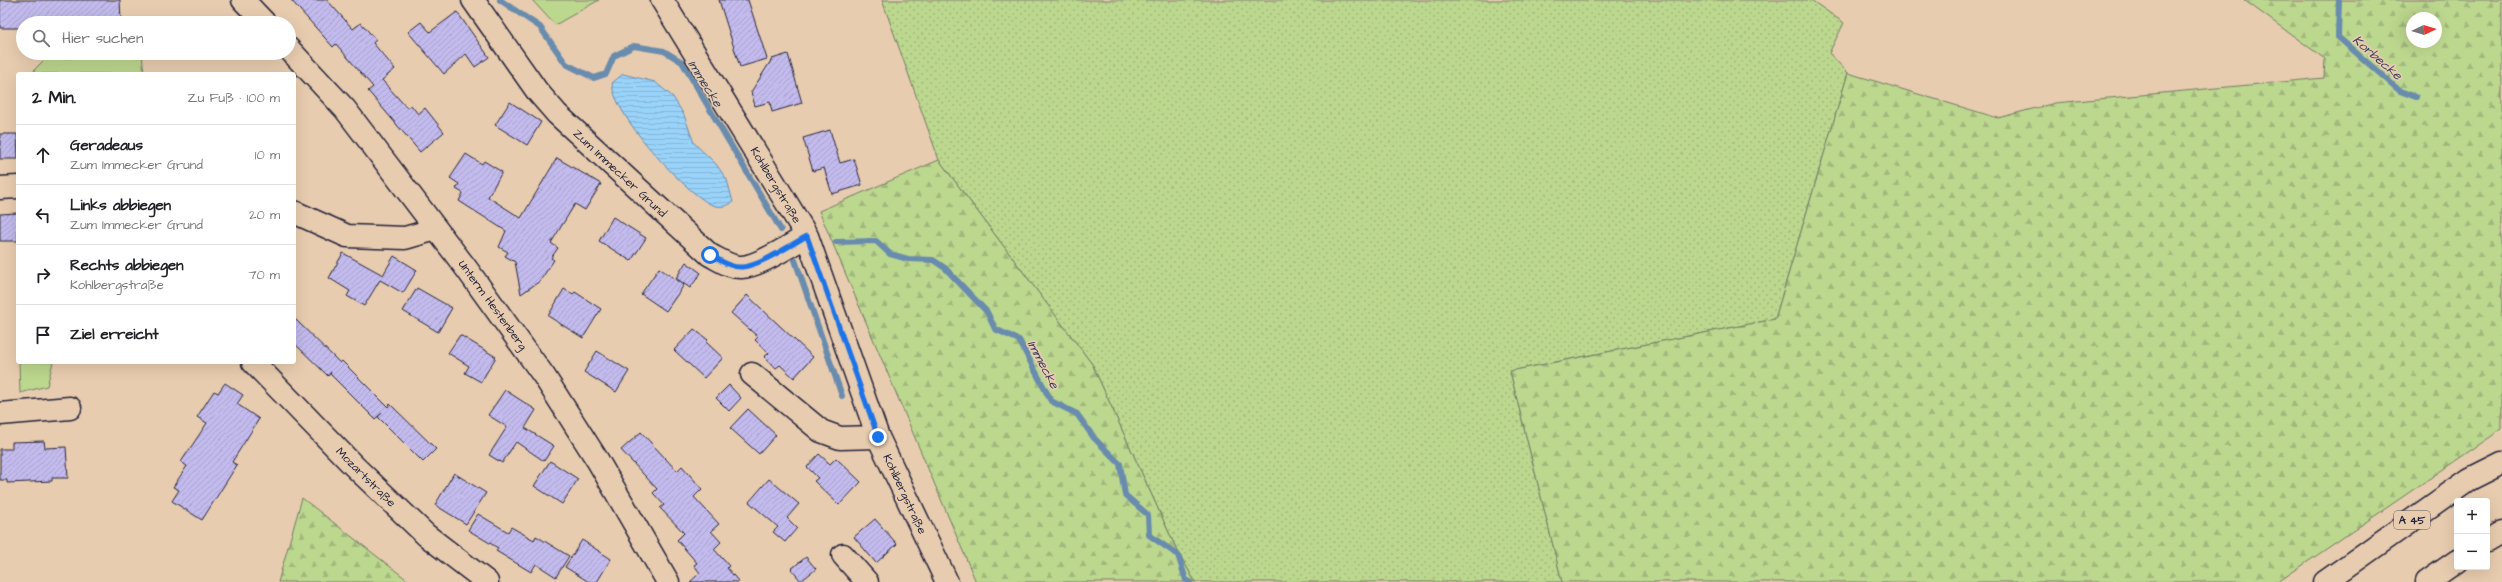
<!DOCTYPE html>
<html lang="de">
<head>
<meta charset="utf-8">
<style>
  :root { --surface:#fff; --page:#f2f2f2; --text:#202124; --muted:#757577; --line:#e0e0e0 }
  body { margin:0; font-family:"Architects Daughter",sans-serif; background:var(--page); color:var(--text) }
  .controls { position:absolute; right:12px; bottom:12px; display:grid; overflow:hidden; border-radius:4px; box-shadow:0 4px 16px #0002 }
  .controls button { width:36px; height:36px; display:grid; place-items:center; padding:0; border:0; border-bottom:1px solid var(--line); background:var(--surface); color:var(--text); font:20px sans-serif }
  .compass { position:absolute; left:2406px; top:12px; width:36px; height:36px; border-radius:50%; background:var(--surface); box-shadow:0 4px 16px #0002; rotate:86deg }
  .stop { position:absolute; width:12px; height:12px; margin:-9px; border:3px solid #1a73e8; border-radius:50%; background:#fff }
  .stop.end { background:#1a73e8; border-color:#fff; box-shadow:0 1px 4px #0008 }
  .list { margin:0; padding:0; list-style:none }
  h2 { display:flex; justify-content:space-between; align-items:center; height:52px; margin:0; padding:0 16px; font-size:17px }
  h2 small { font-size:13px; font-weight:400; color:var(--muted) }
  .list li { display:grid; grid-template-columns:26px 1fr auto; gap:12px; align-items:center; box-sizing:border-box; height:60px; padding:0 16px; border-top:1px solid var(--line) }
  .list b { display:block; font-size:15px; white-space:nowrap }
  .list p { margin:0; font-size:13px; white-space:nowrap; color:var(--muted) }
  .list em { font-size:13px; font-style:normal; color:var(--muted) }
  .icon { flex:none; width:22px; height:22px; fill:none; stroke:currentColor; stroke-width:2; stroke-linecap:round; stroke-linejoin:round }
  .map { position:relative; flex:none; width:2502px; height:582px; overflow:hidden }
  .search { position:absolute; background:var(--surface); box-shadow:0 4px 16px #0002; left:16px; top:16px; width:280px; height:44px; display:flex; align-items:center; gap:10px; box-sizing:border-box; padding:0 14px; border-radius:22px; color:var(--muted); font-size:15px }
  .panel { position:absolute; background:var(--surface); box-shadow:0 4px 16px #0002; left:16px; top:72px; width:280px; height:292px; border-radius:4px }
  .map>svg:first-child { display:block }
  .grass { fill:url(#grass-dots); stroke:#6f7c64 }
  .forest { fill:url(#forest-firs); stroke:#6f7c64; fill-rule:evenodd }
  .park { fill:#bcd78e; stroke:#6f7c64 }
  .water { fill:url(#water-rules); stroke:#698cae }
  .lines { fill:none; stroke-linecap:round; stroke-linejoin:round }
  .stream { stroke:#698cae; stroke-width:6 }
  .building { fill:url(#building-hatch); stroke:#22223b }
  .minor-casing { stroke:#22223b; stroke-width:25 }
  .highway-casing { stroke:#22223b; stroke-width:25 }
  .minor { stroke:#e8ccaf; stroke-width:22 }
  .highway { stroke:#e8ccaf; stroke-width:22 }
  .route { stroke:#1a73e8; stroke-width:5 }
  .labels { text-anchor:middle; stroke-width:3.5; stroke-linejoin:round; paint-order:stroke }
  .shield { fill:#e8ccaf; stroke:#5d555e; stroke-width:1 }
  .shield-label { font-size:11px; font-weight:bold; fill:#22223b }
  .street-label { font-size:12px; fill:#22223b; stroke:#e8ccaf }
  .water-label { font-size:13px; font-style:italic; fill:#343d58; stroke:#e8ccaf }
</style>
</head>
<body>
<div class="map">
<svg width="2502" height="582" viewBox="0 0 2502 582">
  <defs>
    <pattern id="grass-dots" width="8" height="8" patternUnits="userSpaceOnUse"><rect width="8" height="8" fill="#bcd78e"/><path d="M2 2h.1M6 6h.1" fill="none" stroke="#a1b87b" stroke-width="1.8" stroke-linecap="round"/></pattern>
    <pattern id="forest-firs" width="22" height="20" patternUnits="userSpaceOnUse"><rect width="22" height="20" fill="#bcd78e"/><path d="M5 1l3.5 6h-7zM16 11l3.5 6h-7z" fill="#a1b87b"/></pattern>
    <pattern id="water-rules" width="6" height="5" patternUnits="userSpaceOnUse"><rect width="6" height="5" fill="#99d3fa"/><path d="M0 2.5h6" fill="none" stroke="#84b5d7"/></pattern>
    <pattern id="building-hatch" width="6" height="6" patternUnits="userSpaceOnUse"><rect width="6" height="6" fill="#c3bbed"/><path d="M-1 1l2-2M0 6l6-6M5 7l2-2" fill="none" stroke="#a7a0cc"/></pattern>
  </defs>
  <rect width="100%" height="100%" fill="#e8ccaf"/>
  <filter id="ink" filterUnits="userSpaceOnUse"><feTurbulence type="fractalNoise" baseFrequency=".025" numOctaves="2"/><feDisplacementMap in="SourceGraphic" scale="8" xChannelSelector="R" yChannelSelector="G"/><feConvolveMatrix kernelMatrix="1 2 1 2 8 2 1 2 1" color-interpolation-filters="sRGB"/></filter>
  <g filter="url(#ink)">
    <!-- grass -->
    <path class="grass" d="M 882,0 L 1811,0 L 1844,23 L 1829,53 L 1848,73 L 1775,319 L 1510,371 L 1562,582 L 1195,582 L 1175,546 L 1092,364 L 939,160 Z"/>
    <!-- forest -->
    <path class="forest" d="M 2244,0 L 2502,0 L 2502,429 L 2278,582 L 1562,582 L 1510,371 L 1775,319 L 1848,73 L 1998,118 L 2055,103 L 2324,78 L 2325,59 ZM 2412,18 L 2436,18 L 2436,42 L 2412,42 Z
      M 939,160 L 1092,364 L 1175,546 L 1195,582 L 976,582 L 819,211 Z
      M 302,498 L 410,582 L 278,582 Z"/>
    <!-- park -->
    <path class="park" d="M 532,0 L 599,0 L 555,25 Z
      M 142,54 L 144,74 L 33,74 L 35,69 L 45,59 Z
      M 19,362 L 53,362 L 47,386 L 20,393 Z"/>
    <!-- water -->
    <path class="water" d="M 623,74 L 655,82 L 673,97 L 684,115 L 694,143 L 716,164 L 727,180 L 733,202 C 727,207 718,208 710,204 C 682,189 613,115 612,83 Z"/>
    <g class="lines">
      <!-- stream -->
      <path class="stream" d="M 500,0 L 540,27 L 566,64 L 594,78 L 606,74 L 614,56 L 634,46 L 664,51 L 682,62 L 781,230
        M 2339,0 L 2338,37 L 2400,91 L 2416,97
        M 836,242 L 876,241 L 890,254 L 908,259 L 933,260 L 945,268 L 987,312 L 995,329 L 1019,340 L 1051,401 L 1077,414 L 1094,438 L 1120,464 L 1125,495 L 1148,515 L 1149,535 L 1178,555 L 1186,580 L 1190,582
        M 795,260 L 842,396"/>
    </g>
    <!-- building -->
    <path class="building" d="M 0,0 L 120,0 L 121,21 L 23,23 L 23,28 L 0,28 Z
      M 291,0 L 327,0 L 353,29 L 361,23 L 376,40 L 373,43 L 395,69 L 382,80 L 407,108 L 411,105 L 418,114 L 425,108 L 444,132 L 420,152 L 368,91 L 373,87 L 336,44 L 333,47 Z
      M 719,0 L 748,0 L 767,59 L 740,67 Z
      M 457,12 L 489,57 L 475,67 L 466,54 L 444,74 L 408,32 L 421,22 L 430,32 Z
      M 788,54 L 802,103 L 772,112 L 770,102 L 755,106 L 751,92 L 772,59 Z
      M 510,102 L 541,122 L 527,145 L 495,125 Z
      M 830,130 L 840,163 L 854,159 L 862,185 L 832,194 L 824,168 L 813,171 L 803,138 Z
      M 0,134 L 17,134 L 18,159 L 0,159 Z
      M 466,154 L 482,164 L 484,161 L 502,172 L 488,197 L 521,218 L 557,158 L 601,184 L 585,210 L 575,204 L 551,243 L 558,248 L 551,258 L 554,260 L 540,281 L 521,294 L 515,262 L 505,256 L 508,252 L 499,247 L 506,231 L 459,201 L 463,193 L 456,189 L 459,184 L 450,178 Z
      M 18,213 L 18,241 L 0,241 L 0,214 Z
      M 613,217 L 646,238 L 631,261 L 599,241 Z
      M 343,253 L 383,275 L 394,256 L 417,270 L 403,293 L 380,280 L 364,306 L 347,296 L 350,291 L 329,278 Z
      M 686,262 L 701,273 L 690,288 L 676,278 Z
      M 659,268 L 684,285 L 666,311 L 641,294 Z
      M 417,288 L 452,308 L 438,332 L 403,311 Z
      M 564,289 L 573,294 L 575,292 L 601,309 L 583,338 L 548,316 Z
      M 747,295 L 813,357 L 794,378 L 780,365 L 776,368 L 764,357 L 769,353 L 755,340 L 758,337 L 731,313 Z
      M 294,318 L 340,363 L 342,361 L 388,407 L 390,404 L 436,449 L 423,462 L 378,417 L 382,413 L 375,419 L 330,374 L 331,372 L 328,376 L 294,343 Z
      M 694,329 L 708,340 L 706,342 L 723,358 L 704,378 L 674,350 Z
      M 460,335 L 496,357 L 481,382 L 465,373 L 469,366 L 448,353 Z
      M 597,351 L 629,371 L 616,392 L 584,372 Z
      M 225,383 L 243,395 L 237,404 L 259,419 L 232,462 L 237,465 L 202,520 L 172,501 L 179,490 L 173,487 L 187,466 L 181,462 L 207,423 L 197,417 L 214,391 L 218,393 Z
      M 729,385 L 741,398 L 729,411 L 716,398 Z
      M 505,390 L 536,410 L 525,428 L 554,446 L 544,461 L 516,442 L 502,463 L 489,455 L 507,427 L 488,415 Z
      M 748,409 L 776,435 L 759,454 L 730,428 Z
      M 641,432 L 677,471 L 682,466 L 702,489 L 694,497 L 719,524 L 711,531 L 721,542 L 714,549 L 729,566 L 727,568 L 739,582 L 690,582 L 700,573 L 694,565 L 697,563 L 677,540 L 684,533 L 660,508 L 664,505 L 653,493 L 657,489 L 621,450 Z
      M 44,441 L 45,448 L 66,447 L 68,478 L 52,478 L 52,481 L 7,483 L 7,480 L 0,480 L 0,449 L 12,449 L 12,442 Z
      M 819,454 L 830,464 L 836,458 L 861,482 L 839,505 L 814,481 L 818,478 L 807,467 Z
      M 550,461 L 578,479 L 562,504 L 534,486 Z
      M 454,473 L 486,493 L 466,524 L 435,505 Z
      M 769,479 L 799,504 L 787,518 L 797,528 L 785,542 L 773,532 L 778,527 L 749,502 Z
      M 478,514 L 508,532 L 511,527 L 534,540 L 536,536 L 569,556 L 556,577 L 536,564 L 531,572 L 496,551 L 498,548 L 468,530 Z
      M 875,519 L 897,544 L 876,563 L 854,537 Z
      M 582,540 L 611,559 L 597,582 L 589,582 L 565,567 Z
      M 806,557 L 816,569 L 801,581 L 791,569 Z"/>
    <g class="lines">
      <!-- minor casing -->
      <g class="minor-casing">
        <path id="minor" d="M 243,0 L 265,23
          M 473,0 L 537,91 L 557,114 L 710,255 C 720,260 731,268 742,267 C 760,266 790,245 807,236
          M 662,0 L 807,236 L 878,437 L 947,582
          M 289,49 L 345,109 L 466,268 L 544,376 L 598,461 L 668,582
          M 0,188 L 18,187
          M 294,212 L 347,236 L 405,238 L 436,229
          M 253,362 L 354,466 L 426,535 L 487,582
          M 752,374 L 821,431 L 840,438 L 878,437
          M 0,414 L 70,408
          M 843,555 L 867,582"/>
      </g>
      <!-- highway casing -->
      <g class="highway-casing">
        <path id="highway" d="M 2487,541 L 2502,532
          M 2325,582 L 2470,479 L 2502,463
          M 2427,582 L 2457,561"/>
      </g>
      <!-- minor -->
      <use href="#minor" class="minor"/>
      <!-- highway -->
      <use href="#highway" class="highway"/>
    </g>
  </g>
  <g class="lines" filter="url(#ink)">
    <!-- route -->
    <path class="route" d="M 710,255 C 720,260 731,268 742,267 C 760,266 790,245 807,236 L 878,437"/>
  </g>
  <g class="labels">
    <!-- shield labels -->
    <rect class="shield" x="2394" y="511" width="36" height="18" rx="3"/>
    <g class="shield-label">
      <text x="2412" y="524">A 45</text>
    </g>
    <!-- street labels -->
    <g class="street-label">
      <text transform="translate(620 173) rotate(43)" y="4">Zum Immecker Grund</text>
      <text transform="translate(776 185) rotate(59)" y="4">Kohlbergstraße</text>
      <text transform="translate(493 305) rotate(54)" y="4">Unterm Hestenberg</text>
      <text transform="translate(366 477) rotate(45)" y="4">Mozartstraße</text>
      <text transform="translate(905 494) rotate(65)" y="4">Kohlbergstraße</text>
    </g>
    <!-- water labels -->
    <g class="water-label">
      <text transform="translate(2378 57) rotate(41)" y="5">Korbecke</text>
      <text transform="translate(706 83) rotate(58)" y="5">Immecke</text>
      <text transform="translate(1044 364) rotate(62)" y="5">Immecke</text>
    </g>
  </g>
</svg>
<div class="controls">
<button>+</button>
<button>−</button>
</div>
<svg class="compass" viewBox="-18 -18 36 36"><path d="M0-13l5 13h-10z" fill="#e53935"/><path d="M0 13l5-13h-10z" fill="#757577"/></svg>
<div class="stop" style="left:710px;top:255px"></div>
<div class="stop end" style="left:878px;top:437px"></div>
<div class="search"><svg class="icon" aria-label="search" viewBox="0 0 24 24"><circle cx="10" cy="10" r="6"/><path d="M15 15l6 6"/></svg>Hier suchen</div>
<section class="panel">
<h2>2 Min.<small>Zu Fuß · 100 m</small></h2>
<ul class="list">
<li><svg class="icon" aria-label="ahead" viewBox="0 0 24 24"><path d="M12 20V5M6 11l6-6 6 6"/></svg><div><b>Geradeaus</b><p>Zum Immecker Grund</p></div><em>10 m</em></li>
<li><svg class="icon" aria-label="left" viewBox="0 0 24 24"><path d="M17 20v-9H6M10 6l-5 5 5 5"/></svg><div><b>Links abbiegen</b><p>Zum Immecker Grund</p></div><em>20 m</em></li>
<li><svg class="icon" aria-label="right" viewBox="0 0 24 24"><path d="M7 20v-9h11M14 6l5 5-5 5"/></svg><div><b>Rechts abbiegen</b><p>Kohlbergstraße</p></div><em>70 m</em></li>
<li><svg class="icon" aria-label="arrive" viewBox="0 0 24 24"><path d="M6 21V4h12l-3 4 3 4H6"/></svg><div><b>Ziel erreicht</b></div></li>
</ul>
</section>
</div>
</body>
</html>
